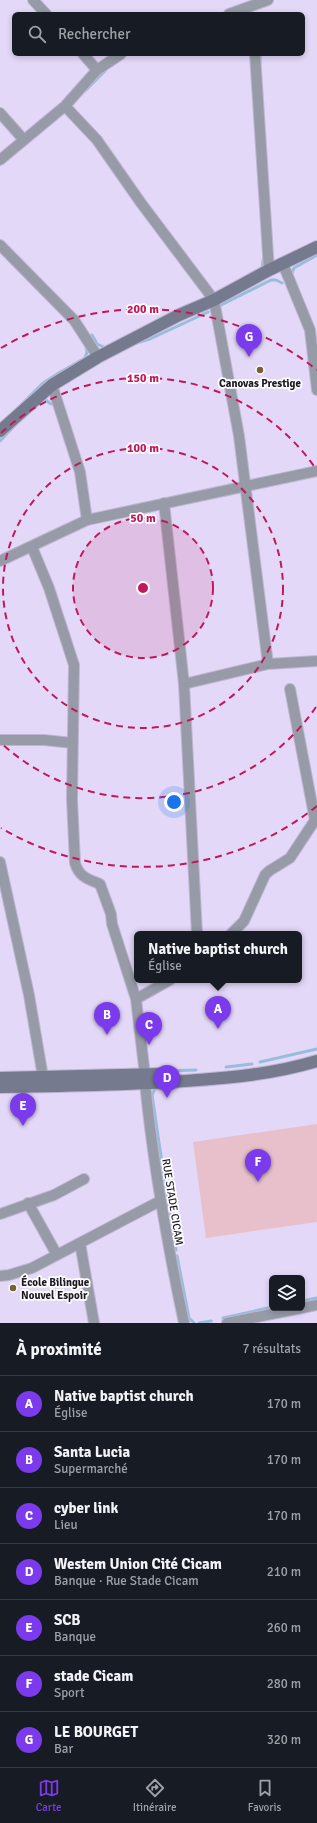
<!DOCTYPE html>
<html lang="fr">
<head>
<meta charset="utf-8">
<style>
  :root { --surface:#171b24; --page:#20242c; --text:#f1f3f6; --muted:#9ea1a6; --line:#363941; --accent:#7c3aed }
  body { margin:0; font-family:Signika,sans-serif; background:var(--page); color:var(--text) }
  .controls { position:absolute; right:12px; bottom:12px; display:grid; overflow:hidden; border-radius:6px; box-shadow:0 2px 6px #0003 }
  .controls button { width:36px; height:36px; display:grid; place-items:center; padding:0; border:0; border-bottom:1px solid var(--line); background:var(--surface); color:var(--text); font:20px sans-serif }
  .you { position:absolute; left:174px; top:802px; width:14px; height:14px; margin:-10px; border:3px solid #fff; border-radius:50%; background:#1a73e8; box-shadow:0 0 0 6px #1a73e833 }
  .badge { display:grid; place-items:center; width:26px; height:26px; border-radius:50%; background:var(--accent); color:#fff; font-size:13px; font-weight:700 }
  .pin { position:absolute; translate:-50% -33px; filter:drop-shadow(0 1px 2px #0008) }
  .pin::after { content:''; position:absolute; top:21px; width:14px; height:12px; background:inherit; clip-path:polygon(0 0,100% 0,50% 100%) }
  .popup { position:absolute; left:134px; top:931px; width:168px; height:52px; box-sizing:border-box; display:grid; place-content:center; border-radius:6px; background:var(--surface); filter:drop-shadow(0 1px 3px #0005); font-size:13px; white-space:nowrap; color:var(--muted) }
  .popup b { font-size:15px; color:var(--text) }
  .popup::after { content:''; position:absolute; left:50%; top:100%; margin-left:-8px; border:8px solid transparent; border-top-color:var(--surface) }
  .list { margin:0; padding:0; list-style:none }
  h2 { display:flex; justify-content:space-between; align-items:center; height:52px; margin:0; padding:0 16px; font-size:17px }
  h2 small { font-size:13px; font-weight:400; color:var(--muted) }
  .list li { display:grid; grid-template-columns:26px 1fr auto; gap:12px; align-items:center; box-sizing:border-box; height:56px; padding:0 16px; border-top:1px solid var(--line) }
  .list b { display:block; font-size:15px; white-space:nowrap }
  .list p { margin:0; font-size:13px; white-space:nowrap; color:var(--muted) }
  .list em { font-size:13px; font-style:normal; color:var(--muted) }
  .icon { flex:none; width:22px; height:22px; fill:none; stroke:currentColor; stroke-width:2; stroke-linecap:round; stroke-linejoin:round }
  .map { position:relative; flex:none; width:317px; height:1323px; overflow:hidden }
  .search { position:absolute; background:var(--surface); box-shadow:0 2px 6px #0003; left:12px; right:12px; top:12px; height:44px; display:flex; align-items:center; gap:10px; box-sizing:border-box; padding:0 14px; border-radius:6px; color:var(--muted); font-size:15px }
  .sheet { height:444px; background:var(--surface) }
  nav { display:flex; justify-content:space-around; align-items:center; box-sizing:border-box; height:56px; border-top:1px solid var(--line); background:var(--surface); font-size:11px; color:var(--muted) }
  nav a { display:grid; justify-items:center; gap:2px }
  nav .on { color:var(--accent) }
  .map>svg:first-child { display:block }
  .pitch { fill:#e8c0cb }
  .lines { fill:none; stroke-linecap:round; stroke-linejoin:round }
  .stream { stroke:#98bddc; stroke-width:3 }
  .street-casing { stroke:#bfb6d2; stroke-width:12 }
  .secondary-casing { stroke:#bfb6d2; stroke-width:14 }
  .street { stroke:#979ba8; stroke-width:10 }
  .secondary { stroke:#757a8e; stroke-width:12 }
  .ring { fill:none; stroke:#c2185b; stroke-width:2; stroke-dasharray:7 5 }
  .poi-dot { fill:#766130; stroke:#fff; stroke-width:1.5 }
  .labels { text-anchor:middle; stroke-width:3.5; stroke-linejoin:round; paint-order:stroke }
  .poi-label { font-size:11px; font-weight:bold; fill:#1d1924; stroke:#fff }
  .street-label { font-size:11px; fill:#1d1924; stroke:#fff }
  .centre { fill:#c2185b; stroke:#fff; stroke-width:2 }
  .ring-label { font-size:12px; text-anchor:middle; font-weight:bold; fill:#c2185b; stroke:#fff; stroke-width:3.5; stroke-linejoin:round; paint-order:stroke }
</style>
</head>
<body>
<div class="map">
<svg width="317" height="1323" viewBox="0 0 317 1323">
  <rect width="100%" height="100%" fill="#e3d8f8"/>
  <!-- pitch -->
  <path class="pitch" d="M 317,1124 L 317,1222 L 206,1238 L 193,1142 Z"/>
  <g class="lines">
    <!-- stream -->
    <path class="stream" d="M 260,54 L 260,61
      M 86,90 L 105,71
      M 262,269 L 263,260
      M 291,276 L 294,268 L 317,255
      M 217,307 L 271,280 L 276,280 L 282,283
      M 92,335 L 97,344 L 106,348
      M 136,343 L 150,339 L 208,312
      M 64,370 L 85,358 L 87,352 L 86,346
      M 43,398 L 51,404
      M 15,411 L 43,383 L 62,371
      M 0,441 L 16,424
      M 260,1062 L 317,1049
      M 226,1067 L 252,1064
      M 164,1071 L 196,1070
      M 156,1087 L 152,1095 L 166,1190 L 176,1250
      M 177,1256 L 189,1318 L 194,1323
      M 302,1301 L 317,1298
      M 223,1318 L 268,1308
      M 199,1323 L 211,1321"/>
    <!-- street casing -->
    <g class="street-casing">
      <path id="street" d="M 33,0 L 46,14
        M 229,14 L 268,0
        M 83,54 L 97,70
        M 255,54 L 269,270
        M 65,106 L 97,140 L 141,203 L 214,300 L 239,436 L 268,664
        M 0,113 L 24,140
        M 0,160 L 65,106 L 97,70 L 121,54
        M 0,245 L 74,320 L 98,357
        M 283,264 L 310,330 L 317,390
        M 52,385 L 80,472 L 87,520
        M 164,503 L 184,684 L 197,934
        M 32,547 L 49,588 L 74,665 L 72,799 L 75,863 C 79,877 88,879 100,884 L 111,914 L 112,924 L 136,999 L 145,1075
        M 0,561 L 87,520 L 317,471
        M 184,684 L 268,664 L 317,661
        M 0,740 L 44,740 L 73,743
        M 0,862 L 29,995 L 43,1077
        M 231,934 L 244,921 L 265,875 L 269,871 L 290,858 L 315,820 L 290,689
        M 136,999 L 170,980
        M 145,1083 C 153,1164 167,1243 184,1323
        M 28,1203 L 57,1255
        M 0,1214 L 54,1195 L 84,1179
        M 80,1243 L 94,1323
        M 0,1276 L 9,1275 L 32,1268 L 160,1201
        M 302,1308 L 317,1305
        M 227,1323 L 302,1308"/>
    </g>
    <!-- secondary casing -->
    <g class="secondary-casing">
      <path id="secondary" d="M 0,431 L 52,385 L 98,357 L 179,315 L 214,300 L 269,270 L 317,247
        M 0,1078 L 162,1074
        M 0,1087 C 62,1086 124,1085 185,1081 C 230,1078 274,1074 317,1061"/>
    </g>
    <!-- street -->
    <use href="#street" class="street"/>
    <!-- secondary -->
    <use href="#secondary" class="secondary"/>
  </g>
  <!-- distance rings -->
  <circle cx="143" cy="588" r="70" fill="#c2185b" fill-opacity=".12"/>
  <g class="ring">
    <circle cx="143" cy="588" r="70"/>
    <circle cx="143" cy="588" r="140"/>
    <path d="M316 707A210 210 0 0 1 1 743M1 433A210 210 0 0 1 316 469"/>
    <path d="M317 806A279 279 0 0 1 1 828M1 348A279 279 0 0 1 317 370"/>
  </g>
  <!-- markers -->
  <g class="poi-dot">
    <circle cx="260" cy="370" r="4"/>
    <circle cx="13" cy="1288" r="4"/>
  </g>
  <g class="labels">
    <!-- poi labels -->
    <g class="poi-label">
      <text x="260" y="387">Canovas Prestige</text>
      <text x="21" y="1286" text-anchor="start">École Bilingue<tspan x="21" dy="13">Nouvel Espoir</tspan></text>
    </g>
    <!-- street labels -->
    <g class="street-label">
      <text transform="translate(173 1202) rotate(81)" y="4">RUE STADE CICAM</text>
    </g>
  </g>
  <circle cx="143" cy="588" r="6" class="centre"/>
  <g class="ring-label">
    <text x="143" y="313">200 m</text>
    <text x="143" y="382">150 m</text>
    <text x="143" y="452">100 m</text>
    <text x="143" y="522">50 m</text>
  </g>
</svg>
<div class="controls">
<button><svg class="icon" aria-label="layers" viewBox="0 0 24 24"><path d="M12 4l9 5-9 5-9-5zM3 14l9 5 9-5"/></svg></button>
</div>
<div class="you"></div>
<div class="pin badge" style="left:218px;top:1029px">A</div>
<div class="popup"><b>Native baptist church</b>Église</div>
<div class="pin badge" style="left:107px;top:1035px">B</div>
<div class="pin badge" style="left:149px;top:1045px">C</div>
<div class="pin badge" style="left:167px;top:1098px">D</div>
<div class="pin badge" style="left:23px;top:1126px">E</div>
<div class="pin badge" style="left:258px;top:1182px">F</div>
<div class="pin badge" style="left:249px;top:357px">G</div>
<div class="search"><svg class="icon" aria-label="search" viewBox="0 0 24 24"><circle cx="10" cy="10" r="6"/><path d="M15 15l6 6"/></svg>Rechercher</div>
</div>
<section class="sheet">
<h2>À proximité<small>7 résultats</small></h2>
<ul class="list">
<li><span class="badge">A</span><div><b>Native baptist church</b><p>Église</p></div><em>170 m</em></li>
<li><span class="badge">B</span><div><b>Santa Lucia</b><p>Supermarché</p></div><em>170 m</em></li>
<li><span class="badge">C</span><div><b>cyber link</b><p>Lieu</p></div><em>170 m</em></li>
<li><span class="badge">D</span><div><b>Westem Union Cité Cicam</b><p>Banque · Rue Stade Cicam</p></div><em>210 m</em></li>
<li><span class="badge">E</span><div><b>SCB</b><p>Banque</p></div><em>260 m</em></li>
<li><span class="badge">F</span><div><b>stade Cicam</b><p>Sport</p></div><em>280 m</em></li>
<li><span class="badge">G</span><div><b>LE BOURGET</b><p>Bar</p></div><em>320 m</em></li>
</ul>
</section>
<nav>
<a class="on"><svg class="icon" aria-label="map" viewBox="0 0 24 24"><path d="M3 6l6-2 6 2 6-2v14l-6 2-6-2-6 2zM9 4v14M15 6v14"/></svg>Carte</a>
<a><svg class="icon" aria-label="directions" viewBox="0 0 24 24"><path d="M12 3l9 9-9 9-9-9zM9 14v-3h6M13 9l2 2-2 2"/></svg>Itinéraire</a>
<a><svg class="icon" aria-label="saved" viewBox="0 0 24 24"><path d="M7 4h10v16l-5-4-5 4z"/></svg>Favoris</a>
</nav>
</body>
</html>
